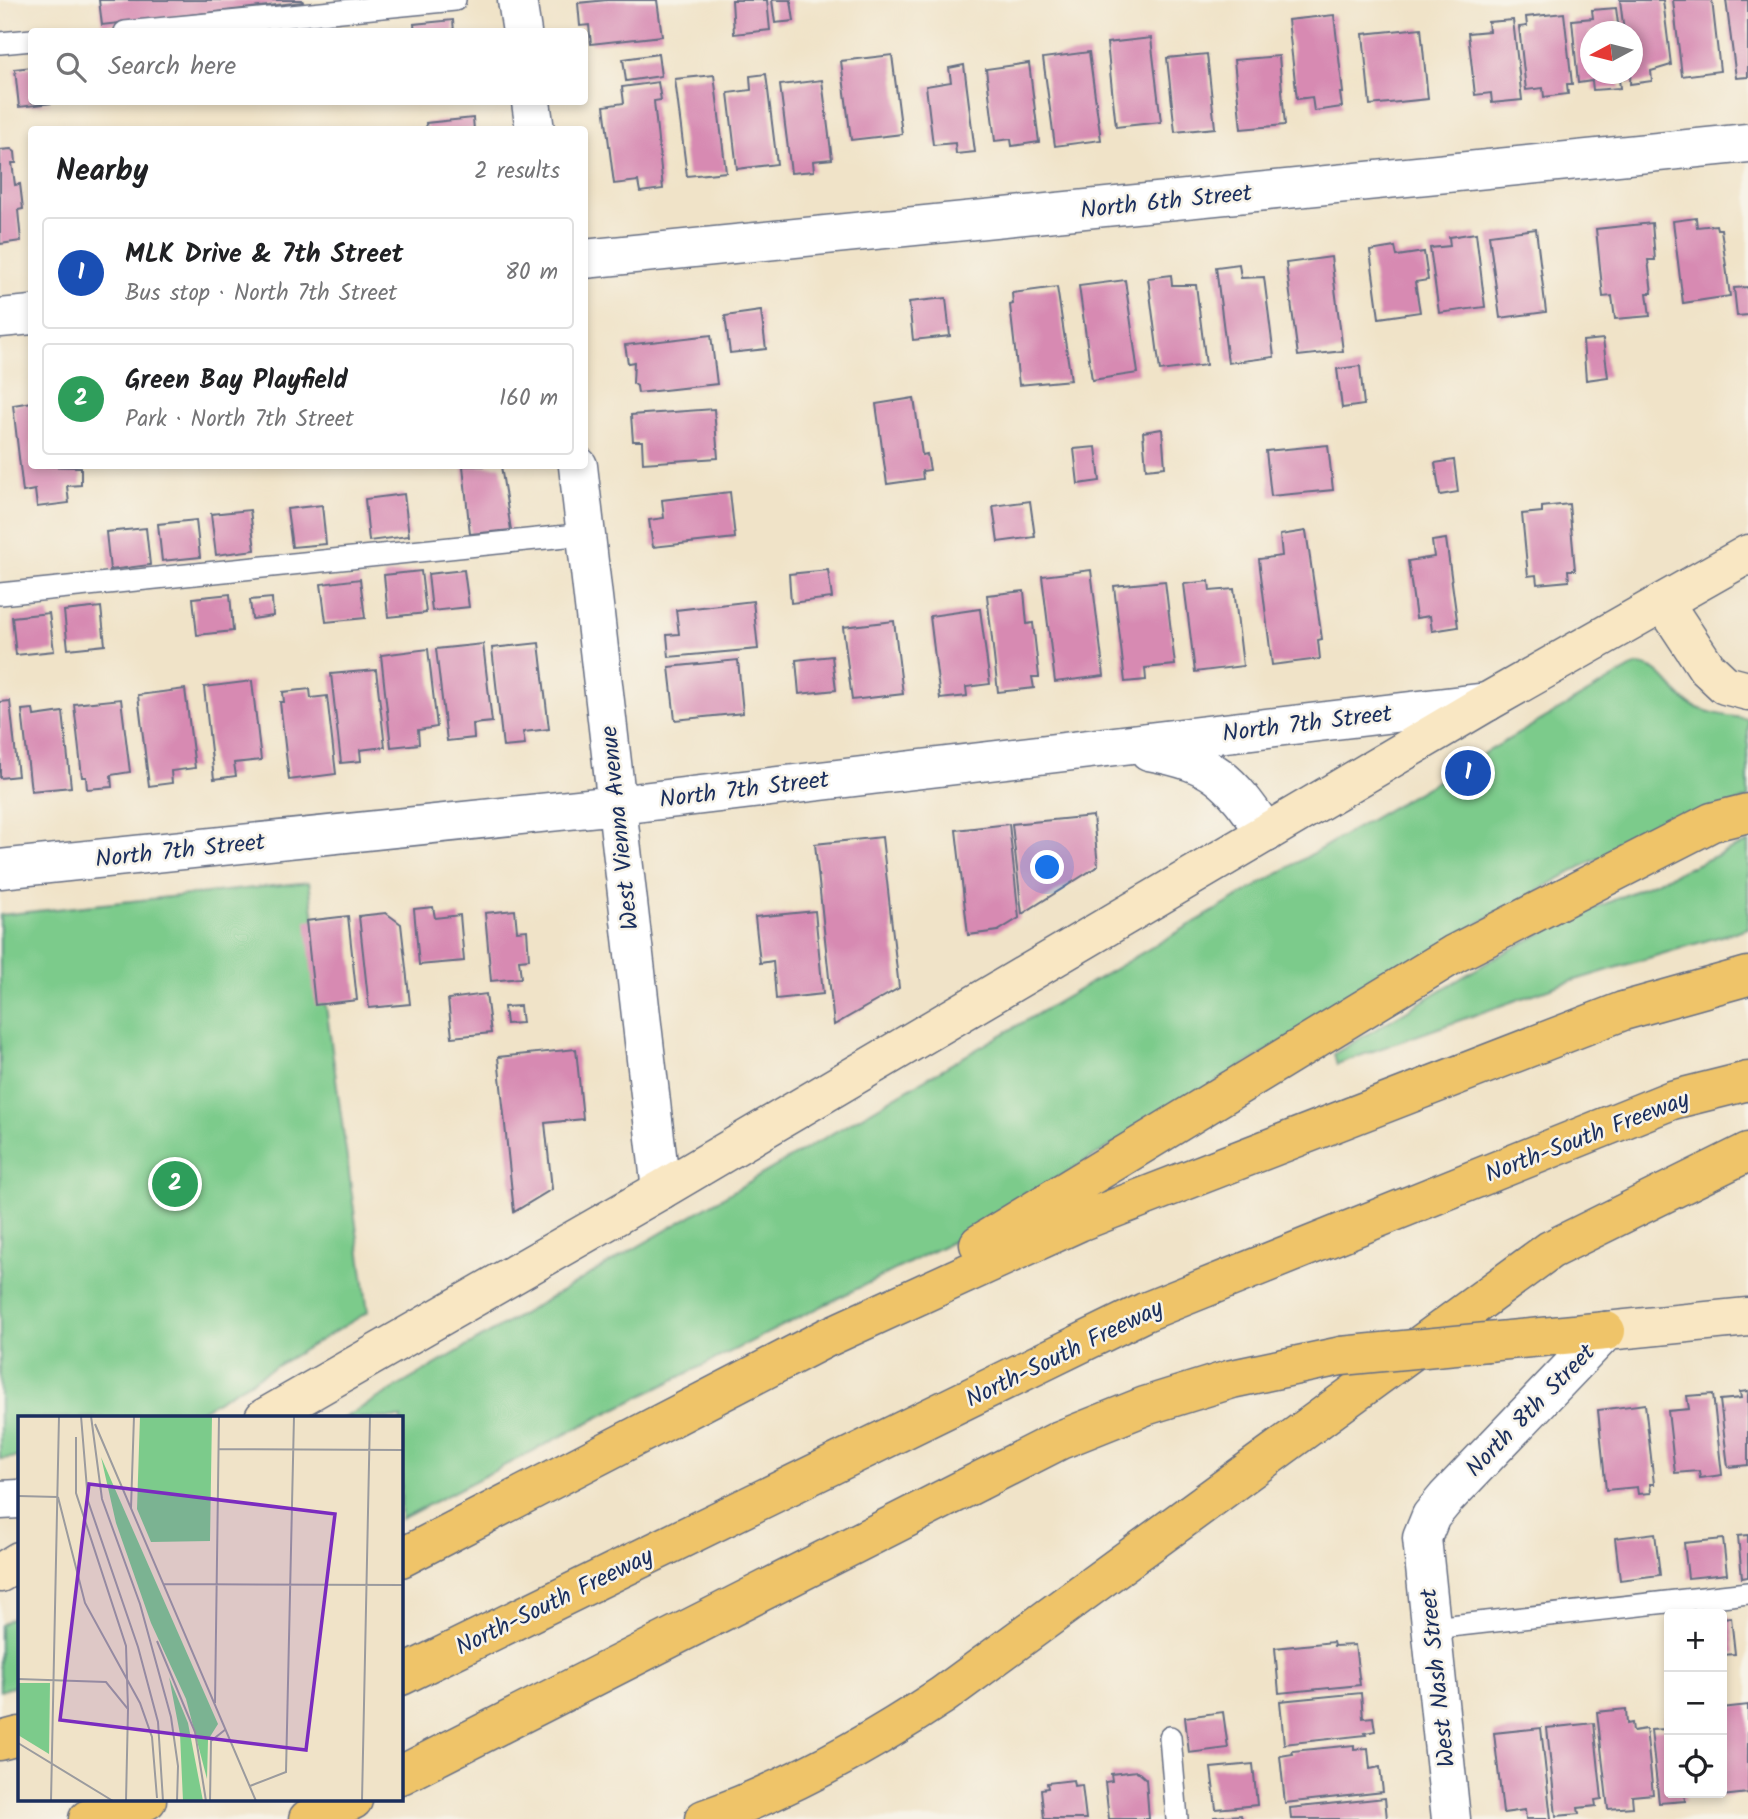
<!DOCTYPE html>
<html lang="en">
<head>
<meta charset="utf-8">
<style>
  :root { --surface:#fff; --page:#f6f6f6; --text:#202124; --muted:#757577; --line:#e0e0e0; --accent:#b5179e }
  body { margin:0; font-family:Kalam,sans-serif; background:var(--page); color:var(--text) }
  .controls { position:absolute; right:21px; bottom:21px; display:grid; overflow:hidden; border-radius:7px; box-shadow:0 4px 10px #0003 }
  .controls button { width:63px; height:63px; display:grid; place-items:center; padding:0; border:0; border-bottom:2px solid var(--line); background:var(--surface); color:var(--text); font:35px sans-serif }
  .compass { position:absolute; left:1580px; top:21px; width:63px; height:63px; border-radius:50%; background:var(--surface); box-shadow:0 4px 10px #0003; rotate:263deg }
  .you { position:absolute; left:1048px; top:868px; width:24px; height:24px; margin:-18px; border:5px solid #fff; border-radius:50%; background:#1a73e8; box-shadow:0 0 0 10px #1a73e833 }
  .badge { display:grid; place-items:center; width:46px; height:46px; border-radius:50%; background:var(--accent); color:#fff; font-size:23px; font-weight:700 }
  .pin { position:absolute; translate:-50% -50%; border:4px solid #fff; box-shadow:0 2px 7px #0006 }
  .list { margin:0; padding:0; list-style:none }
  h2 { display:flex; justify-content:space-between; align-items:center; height:91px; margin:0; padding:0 28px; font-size:30px }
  h2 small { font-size:23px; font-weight:400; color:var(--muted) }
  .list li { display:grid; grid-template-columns:46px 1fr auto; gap:21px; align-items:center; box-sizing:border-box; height:112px; margin:0 14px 14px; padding:0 14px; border:2px solid var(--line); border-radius:7px }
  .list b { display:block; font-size:26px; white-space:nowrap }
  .list p { margin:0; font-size:23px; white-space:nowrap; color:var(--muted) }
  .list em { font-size:23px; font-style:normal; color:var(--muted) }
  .icon { flex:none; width:38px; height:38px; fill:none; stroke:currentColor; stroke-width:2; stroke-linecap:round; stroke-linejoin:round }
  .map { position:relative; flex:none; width:1748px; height:1819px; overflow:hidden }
  .search { position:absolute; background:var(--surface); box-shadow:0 4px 10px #0003; left:28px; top:28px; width:560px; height:77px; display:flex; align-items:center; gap:18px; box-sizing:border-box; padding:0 24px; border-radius:7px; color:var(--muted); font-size:26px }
  .panel { position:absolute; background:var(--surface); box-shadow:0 4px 10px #0003; left:28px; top:126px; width:560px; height:343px; border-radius:7px }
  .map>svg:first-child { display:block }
  .green { fill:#7ccb8b; stroke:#4c7d74; stroke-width:2 }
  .building { fill:#d78ab2 }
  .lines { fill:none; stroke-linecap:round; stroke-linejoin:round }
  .lane-casing { stroke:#666e83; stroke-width:24 }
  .street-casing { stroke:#666e83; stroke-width:41 }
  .secondary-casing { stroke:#666e83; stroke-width:41 }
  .highway-casing { stroke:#666e83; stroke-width:41 }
  .lane { stroke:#fff; stroke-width:21 }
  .street { stroke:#fff; stroke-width:38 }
  .secondary { stroke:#f9e7c3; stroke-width:38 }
  .highway { stroke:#efc469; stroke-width:38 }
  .highway-bridge-casing { stroke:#666e83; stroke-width:41; stroke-linecap:butt }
  .highway-bridge { stroke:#efc469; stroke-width:38 }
  .labels { text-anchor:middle; stroke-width:5; stroke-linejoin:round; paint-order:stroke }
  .street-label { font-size:24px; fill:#1b2f5e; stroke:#f7f3e8 }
  .inset-road { fill:none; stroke:#9b9b9e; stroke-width:2 }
  .view { fill:#7b2cbf; fill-opacity:0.15; stroke:#7b2cbf; stroke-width:3.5 }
  .inset-edge { fill:none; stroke:#1b2f5e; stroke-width:3.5 }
</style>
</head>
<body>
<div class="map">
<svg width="1748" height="1819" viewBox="0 0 1748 1819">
  <rect width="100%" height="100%" fill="#f7f3e8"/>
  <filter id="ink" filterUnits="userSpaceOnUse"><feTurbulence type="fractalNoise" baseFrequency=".0143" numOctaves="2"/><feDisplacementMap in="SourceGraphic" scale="14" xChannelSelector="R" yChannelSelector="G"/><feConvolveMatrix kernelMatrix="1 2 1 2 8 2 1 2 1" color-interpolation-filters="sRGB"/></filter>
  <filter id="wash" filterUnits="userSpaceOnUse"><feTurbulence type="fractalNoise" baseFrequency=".00686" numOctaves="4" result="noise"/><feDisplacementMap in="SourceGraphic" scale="28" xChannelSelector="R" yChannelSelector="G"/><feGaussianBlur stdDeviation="1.57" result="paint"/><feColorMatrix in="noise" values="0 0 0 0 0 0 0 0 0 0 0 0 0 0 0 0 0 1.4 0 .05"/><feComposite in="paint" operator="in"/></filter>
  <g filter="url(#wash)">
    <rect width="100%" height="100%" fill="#f0e3c8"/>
    <!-- green -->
    <path class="green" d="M 1636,665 C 1663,664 1671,694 1693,706 C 1710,714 1730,716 1748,719 L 1748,798 L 1592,861 L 1484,920 L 957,1239 L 583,1425 L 401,1519 L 401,1418 L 344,1418 Z
      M 1748,842 L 1748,928 L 1559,985 L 1337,1064 L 1334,1054 L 1498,956 L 1563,922 Z
      M 309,882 L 368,1312 L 188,1418 L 19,1418 L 19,1457 L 0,1459 L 0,915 Z
      M 19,1613 L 19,1685 L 0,1691 L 0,1625 Z"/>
    <g id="blocks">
      <!-- building -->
      <path class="building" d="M 99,0 L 302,0 L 303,2 L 102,25 Z
        M 607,0 L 657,0 L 662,36 L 591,44 L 589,25 L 580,26 L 578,3 Z
        M 732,0 L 767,0 L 770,30 L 734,34 Z
        M 772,0 L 791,0 L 794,21 L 775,23 Z
        M 1620,0 L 1663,0 L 1671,65 L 1651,71 L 1652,81 L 1630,84 L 1632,32 L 1624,32 Z
        M 1673,0 L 1712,0 L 1720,71 L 1682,76 Z
        M 1726,0 L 1748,0 L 1748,77 L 1736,78 Z
        M 1616,8 L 1619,32 L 1590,32 L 1590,74 L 1623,74 L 1624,79 L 1619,79 L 1620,88 L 1593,90 L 1592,81 L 1578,83 L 1572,20 L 1593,18 L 1592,10 Z
        M 1564,13 L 1572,84 L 1567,84 L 1568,94 L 1544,97 L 1543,88 L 1526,90 L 1519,27 L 1527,26 L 1526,17 Z
        M 1334,15 L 1343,93 L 1340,93 L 1342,107 L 1314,111 L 1312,97 L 1297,99 L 1288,20 Z
        M 453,20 L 454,32 L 415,32 L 414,24 Z
        M 1513,20 L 1522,100 L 1492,103 L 1491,93 L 1475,95 L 1468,33 L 1489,31 L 1488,22 Z
        M 1421,28 L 1428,99 L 1370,105 L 1363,34 Z
        M 1151,38 L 1161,122 L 1116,127 L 1107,43 Z
        M 1089,52 L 1101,140 L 1055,146 L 1043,58 Z
        M 658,54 L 661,76 L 626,81 L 623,59 Z
        M 1207,54 L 1215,128 L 1175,132 L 1167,58 Z
        M 892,55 L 902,134 L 851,140 L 841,61 Z
        M 1279,56 L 1285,125 L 1241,129 L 1234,60 Z
        M 1029,63 L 1039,142 L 1012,146 L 1011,139 L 995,141 L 986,69 Z
        M 964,65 L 975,152 L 956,154 L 955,143 L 933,145 L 926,86 L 951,82 L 949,68 Z
        M 32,67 L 32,102 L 53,103 L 19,107 L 15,69 Z
        M 766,74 L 777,164 L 737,169 L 728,93 L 751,90 L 750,76 Z
        M 714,75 L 726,172 L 687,176 L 675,79 Z
        M 822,80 L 832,159 L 813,161 L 814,171 L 791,173 L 780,85 Z
        M 658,82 L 661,100 L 654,101 L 663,189 L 640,192 L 638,181 L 614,184 L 604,106 L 624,103 L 622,87 Z
        M 473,118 L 474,130 L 427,130 L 426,123 Z
        M 11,149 L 15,152 L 16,163 L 12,163 L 15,185 L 20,184 L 23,209 L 18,210 L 21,241 L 0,244 L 0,150 Z
        M 1696,218 L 1697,227 L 1716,225 L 1717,229 L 1721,229 L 1730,296 L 1683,303 L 1673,221 Z
        M 1652,223 L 1655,260 L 1648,260 L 1652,293 L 1647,293 L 1650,316 L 1615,319 L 1612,296 L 1603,297 L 1596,229 Z
        M 1536,229 L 1546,312 L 1500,318 L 1489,235 Z
        M 1476,233 L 1485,307 L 1439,313 L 1430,248 L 1450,246 L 1449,237 Z
        M 1395,247 L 1397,256 L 1424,252 L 1428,280 L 1415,282 L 1420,312 L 1379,318 L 1370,251 Z
        M 1331,257 L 1343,351 L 1298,356 L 1286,263 Z
        M 1239,264 L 1241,278 L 1264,277 L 1274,357 L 1228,363 L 1216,267 Z
        M 1171,275 L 1172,285 L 1196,285 L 1206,365 L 1160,371 L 1148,278 Z
        M 1125,280 L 1138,373 L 1092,380 L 1079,286 Z
        M 1057,287 L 1071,380 L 1019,385 L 1010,305 L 1013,304 L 1012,293 Z
        M 1748,287 L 1748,315 L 1737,316 L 1734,288 Z
        M 946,298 L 950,336 L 913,340 L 909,302 Z
        M 761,311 L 766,349 L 730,353 L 725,316 Z
        M 711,335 L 717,384 L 638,393 L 637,386 L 633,383 L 634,362 L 628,363 L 625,345 Z
        M 1603,339 L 1608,377 L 1586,380 L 1583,341 Z
        M 1360,366 L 1364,405 L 1342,408 L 1337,369 Z
        M 914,398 L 922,455 L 927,454 L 930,470 L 922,471 L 923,479 L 887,484 L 876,404 Z
        M 32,402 L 32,466 L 81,467 L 81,485 L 67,486 L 69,503 L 37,507 L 35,490 L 23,492 L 13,405 Z
        M 714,409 L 718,458 L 643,463 L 642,441 L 633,441 L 631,415 Z
        M 1162,429 L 1165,467 L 1146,469 L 1143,432 Z
        M 1328,445 L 1333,490 L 1271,496 L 1266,451 Z
        M 1096,447 L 1100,481 L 1078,484 L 1074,449 Z
        M 1454,460 L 1458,492 L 1440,495 L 1435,463 Z
        M 463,466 L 501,466 L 511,530 L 470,534 Z
        M 730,492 L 735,538 L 653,547 L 649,520 L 664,518 L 662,500 Z
        M 404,494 L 409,536 L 369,541 L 365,499 Z
        M 1030,501 L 1035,537 L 998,542 L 993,506 Z
        M 1569,504 L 1575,570 L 1568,570 L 1569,581 L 1537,584 L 1536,575 L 1528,576 L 1522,514 L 1542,512 L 1542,507 Z
        M 322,505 L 326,544 L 292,547 L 287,509 Z
        M 250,510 L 255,550 L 216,555 L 211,514 Z
        M 196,520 L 200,557 L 162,561 L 158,524 Z
        M 146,528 L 150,565 L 110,570 L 106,532 Z
        M 1306,531 L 1322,639 L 1318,640 L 1320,659 L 1272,665 L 1259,559 L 1282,556 L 1280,535 Z
        M 1446,539 L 1458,627 L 1432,631 L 1430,616 L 1416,618 L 1408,561 L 1434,557 L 1432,541 Z
        M 464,570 L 469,607 L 432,611 L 428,574 Z
        M 828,570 L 832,598 L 791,603 L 789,574 Z
        M 1091,570 L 1104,676 L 1055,682 L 1042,576 Z
        M 421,571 L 426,613 L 388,617 L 384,575 Z
        M 360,579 L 365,618 L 326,622 L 321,584 Z
        M 1165,581 L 1175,665 L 1145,668 L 1146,680 L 1125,682 L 1114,586 Z
        M 1209,581 L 1210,591 L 1234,589 L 1243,666 L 1195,672 L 1184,584 Z
        M 1024,591 L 1027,624 L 1033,623 L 1039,677 L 1032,677 L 1034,688 L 998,692 L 987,595 Z
        M 230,594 L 233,631 L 197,635 L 193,598 Z
        M 272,598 L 273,616 L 252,619 L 250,600 Z
        M 753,601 L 758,649 L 669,657 L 667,635 L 679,634 L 676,610 Z
        M 101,607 L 105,645 L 68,649 L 64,611 Z
        M 980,609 L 990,684 L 966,687 L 967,696 L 940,699 L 930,616 Z
        M 49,613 L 54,651 L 16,655 L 12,617 Z
        M 894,621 L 903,694 L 852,700 L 843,627 Z
        M 539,643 L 549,729 L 523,732 L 525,745 L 503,747 L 492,648 Z
        M 483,644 L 492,722 L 473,724 L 474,738 L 447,741 L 436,649 Z
        M 428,649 L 437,727 L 418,730 L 419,744 L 391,747 L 381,655 Z
        M 832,656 L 836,690 L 799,694 L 796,660 Z
        M 738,660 L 743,713 L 675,720 L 669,667 Z
        M 376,670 L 385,747 L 360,750 L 361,761 L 341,763 L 331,674 Z
        M 252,681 L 261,760 L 234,763 L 236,776 L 214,779 L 204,687 Z
        M 185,689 L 195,768 L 171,771 L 172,783 L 149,786 L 138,695 Z
        M 310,689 L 311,698 L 327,696 L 336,774 L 289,780 L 280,702 L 284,702 L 283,692 Z
        M 121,699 L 130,772 L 111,775 L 112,787 L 87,789 L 86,777 L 82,777 L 74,704 Z
        M 10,701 L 18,776 L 0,778 L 0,702 Z
        M 33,709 L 34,716 L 63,712 L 71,787 L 31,791 L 22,710 Z
        M 1093,816 L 1098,866 L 1022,914 L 1012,824 Z
        M 1009,824 L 1019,918 L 998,931 L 968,935 L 956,830 Z
        M 882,837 L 899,988 L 834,1025 L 815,844 Z
        M 433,907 L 435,918 L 460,915 L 464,961 L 419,965 L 414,909 Z
        M 515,910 L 517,931 L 527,930 L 529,959 L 519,960 L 521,978 L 491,981 L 485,913 Z
        M 815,911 L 823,994 L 776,999 L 773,961 L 760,963 L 755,917 Z
        M 386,913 L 401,924 L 410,1004 L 369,1008 L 359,916 Z
        M 348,916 L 357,1000 L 315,1005 L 306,921 Z
        M 486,994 L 491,1033 L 452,1037 L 448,999 Z
        M 520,1006 L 522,1023 L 506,1024 L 504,1007 Z
        M 576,1049 L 583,1119 L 545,1123 L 552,1189 L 514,1212 L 498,1057 Z
        M 1748,1391 L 1748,1465 L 1728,1467 L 1720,1400 L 1741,1398 L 1740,1392 Z
        M 1713,1394 L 1722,1475 L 1700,1478 L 1699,1471 L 1675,1473 L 1668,1411 L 1689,1409 L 1687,1396 Z
        M 1645,1404 L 1654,1484 L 1650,1484 L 1651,1493 L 1638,1494 L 1637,1487 L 1606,1490 L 1598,1410 Z
        M 1655,1533 L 1660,1575 L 1620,1580 L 1615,1538 Z
        M 1748,1535 L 1748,1577 L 1742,1578 L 1738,1536 Z
        M 1723,1539 L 1727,1574 L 1688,1578 L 1684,1543 Z
        M 1731,1617 L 1735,1654 L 1722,1655 L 1722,1618 Z
        M 1333,1642 L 1334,1646 L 1355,1645 L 1360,1685 L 1279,1693 L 1275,1648 Z
        M 1361,1693 L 1363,1718 L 1373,1717 L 1375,1731 L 1365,1733 L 1366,1735 L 1284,1744 L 1280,1701 Z
        M 1748,1705 L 1748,1793 L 1713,1797 L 1712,1793 L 1722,1793 L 1722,1708 Z
        M 1626,1709 L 1627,1724 L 1632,1723 L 1633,1731 L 1646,1729 L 1653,1794 L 1632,1796 L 1633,1807 L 1608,1809 L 1597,1712 Z
        M 1223,1712 L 1228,1748 L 1189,1753 L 1185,1717 Z
        M 1664,1716 L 1669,1716 L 1669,1793 L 1684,1793 L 1685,1801 L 1659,1803 L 1651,1730 L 1665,1729 Z
        M 1594,1723 L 1602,1799 L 1595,1800 L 1596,1806 L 1578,1808 L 1579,1814 L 1556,1816 L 1547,1728 Z
        M 1541,1728 L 1551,1819 L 1526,1819 L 1525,1810 L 1503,1813 L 1494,1733 Z
        M 1354,1745 L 1354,1749 L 1368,1748 L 1370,1769 L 1380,1767 L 1383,1792 L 1285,1803 L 1280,1756 L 1293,1754 L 1292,1751 Z
        M 1253,1764 L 1257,1805 L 1216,1809 L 1211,1768 Z
        M 1137,1771 L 1146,1779 L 1149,1819 L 1109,1819 L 1105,1782 L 1112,1781 L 1111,1774 Z
        M 1073,1780 L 1074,1786 L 1082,1785 L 1086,1819 L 1044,1819 L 1041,1789 L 1048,1788 L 1047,1783 Z
        M 1385,1798 L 1387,1819 L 1291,1819 L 1290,1808 Z
        M 1241,1815 L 1242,1819 L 1214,1819 L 1214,1817 Z"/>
    </g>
  </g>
  <g filter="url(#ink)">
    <use href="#blocks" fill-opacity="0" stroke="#666e83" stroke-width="2"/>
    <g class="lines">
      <!-- lane casing -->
      <g class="lane-casing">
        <path id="lane" d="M 125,32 L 455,0
          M 0,43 L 32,40
          M 0,594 L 586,534
          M 1432,1628 L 1748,1593
          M 1170,1737 L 1177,1819"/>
      </g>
      <!-- street casing -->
      <g class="street-casing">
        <path id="street" d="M 517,0 L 522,32
          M 531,102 L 535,130
          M 584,259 L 1748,143
          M 0,318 L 32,315
          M 578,466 L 661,1190
          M 1149,751 C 1215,763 1229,779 1266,833
          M 0,869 L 617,805 L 1487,702
          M 0,1500 L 19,1499
          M 1451,1819 L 1422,1538 L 1431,1516 L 1446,1498 L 1606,1331"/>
      </g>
      <!-- secondary casing -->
      <g class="secondary-casing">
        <path id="secondary" d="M 1664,603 L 1707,668 L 1725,685 L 1748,691
          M 1606,1331 L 1748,1317
          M 264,1418 L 661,1190 L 1487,702 L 1748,554
          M 0,1573 L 19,1561"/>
      </g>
      <!-- highway casing -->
      <g class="highway-casing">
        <path id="highway" d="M 979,1244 L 1454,954 L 1712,822 L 1748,813
          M 1487,1342 L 1606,1331
          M 401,1558 L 826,1338 L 1079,1222 L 1623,1011 L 1748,976
          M 401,1676 L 1145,1312 L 1672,1100 L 1748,1081
          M 0,1741 L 19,1736
          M 401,1775 L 1060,1440 L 1145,1406 L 1232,1379 L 1341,1356
          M 88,1819 L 124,1811 L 147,1800
          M 308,1819 L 353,1800
          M 704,1819 C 790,1789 868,1745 943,1695 L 1550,1250 L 1748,1152"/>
      </g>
      <!-- lane -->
      <use href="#lane" class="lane"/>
      <!-- street -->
      <use href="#street" class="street"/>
      <!-- secondary -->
      <use href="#secondary" class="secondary"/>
      <!-- highway -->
      <use href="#highway" class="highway"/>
      <!-- highway-bridge casing -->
      <g class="highway-bridge-casing">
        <path id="highway-bridge" d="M 1341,1356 L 1487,1342"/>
      </g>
      <!-- highway-bridge -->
      <use href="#highway-bridge" class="highway-bridge"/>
    </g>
  </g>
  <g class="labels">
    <!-- street labels -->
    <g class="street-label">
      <text transform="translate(1166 201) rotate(-6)" y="8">North 6th Street</text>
      <text transform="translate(1307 723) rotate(-7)" y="8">North 7th Street</text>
      <text transform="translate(744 789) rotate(-7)" y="8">North 7th Street</text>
      <text transform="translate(619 828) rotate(-96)" y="8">West Vienna Avenue</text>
      <text transform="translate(180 850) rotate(-6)" y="8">North 7th Street</text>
      <text transform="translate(1587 1136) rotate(-21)" y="8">North-South Freeway</text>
      <text transform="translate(1064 1353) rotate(-26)" y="8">North-South Freeway</text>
      <text transform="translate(1530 1410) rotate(-46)" y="8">North 8th Street</text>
      <text transform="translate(554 1601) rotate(-26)" y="8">North-South Freeway</text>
      <text transform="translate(1437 1678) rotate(-96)" y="8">West Nash Street</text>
    </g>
  </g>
  <!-- overview -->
  <g transform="translate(18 1416)">
    <rect width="385" height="385" fill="#f0e3c8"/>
    <path d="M 122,0 L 194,0 L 192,125 L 133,126 L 119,93 ZM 83,41 L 200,308 L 190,324 L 189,363 L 168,283 L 133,207 L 98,107 ZM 151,261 L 170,307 L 185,385 L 165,385 L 162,318 ZM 0,267 L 32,267 L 31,338 L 0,319 Z" fill="#7ccb8b"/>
    <path class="inset-road" d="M 63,0 L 70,85 L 120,231 L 140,306 L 145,385M 73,0 L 84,83 L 122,188 L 153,301 L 160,350 L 159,385M 77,8 L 238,385M 58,21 L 58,77 L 108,230 L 110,293M 200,33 L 385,34M 0,80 L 40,81M 40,81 L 67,187 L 122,287 L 134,321 L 139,382M 113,92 L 116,0M 145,168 L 385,169M 139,225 L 177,316 L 188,385M 0,263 L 88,266 L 110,293 L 108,385M 197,287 L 201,0M 0,327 L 95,385M 232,370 L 268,356 L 276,0M 33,385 L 41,0M 192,385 L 193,325 L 208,313M 344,385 L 352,0"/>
    <path class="view" d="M 71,68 L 317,98 L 288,334 L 42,304 Z"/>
    <rect width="385" height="385" class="inset-edge"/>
  </g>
</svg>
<div class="controls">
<button>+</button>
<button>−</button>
<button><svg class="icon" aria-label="locate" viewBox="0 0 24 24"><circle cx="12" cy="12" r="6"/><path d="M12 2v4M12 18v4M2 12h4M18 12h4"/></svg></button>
</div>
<svg class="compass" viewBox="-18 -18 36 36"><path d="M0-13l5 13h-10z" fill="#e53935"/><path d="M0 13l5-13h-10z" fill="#757577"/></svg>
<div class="you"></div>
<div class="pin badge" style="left:1468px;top:773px;background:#1a4fb4">1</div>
<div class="pin badge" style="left:175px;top:1184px;background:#2e9e5b">2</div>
<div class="search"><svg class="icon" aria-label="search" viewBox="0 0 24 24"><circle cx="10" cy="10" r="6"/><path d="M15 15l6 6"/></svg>Search here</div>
<section class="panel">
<h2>Nearby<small>2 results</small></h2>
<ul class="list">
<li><span class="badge" style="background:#1a4fb4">1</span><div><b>MLK Drive &amp; 7th Street</b><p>Bus stop · North 7th Street</p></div><em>80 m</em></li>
<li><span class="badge" style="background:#2e9e5b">2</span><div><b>Green Bay Playfield</b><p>Park · North 7th Street</p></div><em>160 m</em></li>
</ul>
</section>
</div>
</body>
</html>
